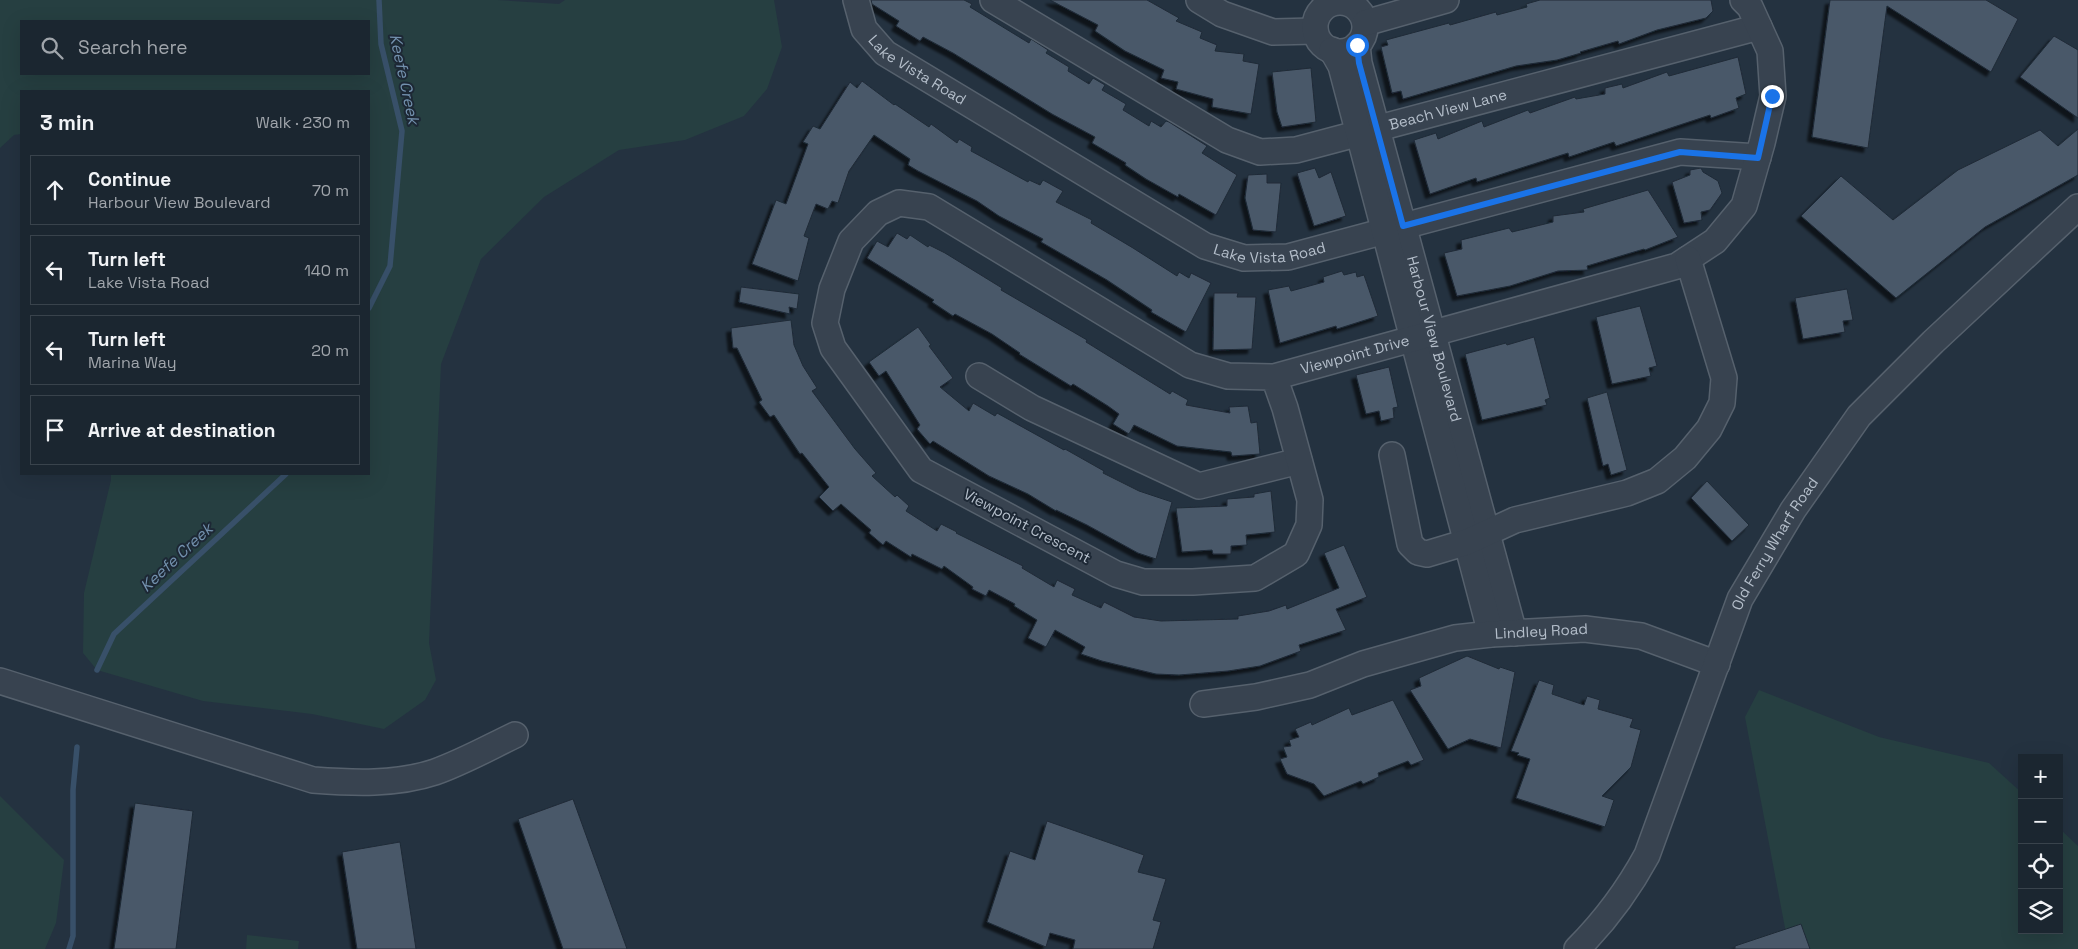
<!DOCTYPE html>
<html lang="en">
<head>
<meta charset="utf-8">
<style>
  :root { --surface:#1b2630; --page:#242e38; --text:#f1f3f6; --muted:#a0a5ab; --line:#39434c }
  body { margin:0; font-family:"Space Grotesk",sans-serif; background:var(--page); color:var(--text) }
  .controls { position:absolute; right:15px; bottom:15px; display:grid; overflow:hidden; border-radius:0px; box-shadow:0 5px 20px #0002 }
  .controls button { width:45px; height:45px; display:grid; place-items:center; padding:0; border:0; border-bottom:1px solid var(--line); background:var(--surface); color:var(--text); font:25px sans-serif }
  .stop { position:absolute; width:15px; height:15px; margin:-11px; border:4px solid #1a73e8; border-radius:50%; background:#fff }
  .stop.end { background:#1a73e8; border-color:#fff; box-shadow:0 1px 5px #0008 }
  .list { margin:0; padding:0; list-style:none }
  h2 { display:flex; justify-content:space-between; align-items:center; height:65px; margin:0; padding:0 20px; font-size:21px }
  h2 small { font-size:16px; font-weight:400; color:var(--muted) }
  .list li { display:grid; grid-template-columns:32px 1fr auto; gap:15px; align-items:center; box-sizing:border-box; height:70px; margin:0 10px 10px; padding:0 10px; border:1px solid var(--line); border-radius:0px }
  .list b { display:block; font-size:19px; white-space:nowrap }
  .list p { margin:0; font-size:16px; white-space:nowrap; color:var(--muted) }
  .list em { font-size:16px; font-style:normal; color:var(--muted) }
  .icon { flex:none; width:28px; height:28px; fill:none; stroke:currentColor; stroke-width:2; stroke-linecap:round; stroke-linejoin:round }
  .map { position:relative; flex:none; width:2078px; height:949px; overflow:hidden }
  .search { position:absolute; background:var(--surface); box-shadow:0 5px 20px #0002; left:20px; top:20px; width:350px; height:55px; display:flex; align-items:center; gap:12px; box-sizing:border-box; padding:0 18px; border-radius:0px; color:var(--muted); font-size:19px }
  .panel { position:absolute; background:var(--surface); box-shadow:0 5px 20px #0002; left:20px; top:90px; width:350px; height:385px; border-radius:0px }
  .map>svg:first-child { display:block }
  .green { fill:#263f41; fill-rule:evenodd }
  .lines { fill:none; stroke-linecap:round; stroke-linejoin:round }
  .stream { stroke:#385069; stroke-width:5.5 }
  .building { fill:#4a5969; stroke:#1f2a37; filter:url(#shadow) }
  .minor-casing { stroke:#56616d; stroke-width:28 }
  .minor { stroke:#384350; stroke-width:25 }
  .route { stroke:#1a73e8; stroke-width:6 }
  .labels { text-anchor:middle; stroke-width:4; stroke-linejoin:round; paint-order:stroke }
  .street-label { font-size:15px; fill:#b4beca; stroke:#1d2835 }
  .water-label { font-size:16px; font-style:italic; fill:#7391ae; stroke:#1d2835 }
</style>
</head>
<body>
<div class="map">
<svg width="2078" height="949" viewBox="0 0 2078 949">
  <defs>
    <filter id="shadow"><feDropShadow dx="-4.5" dy="4.5" stdDeviation="1" flood-color="#0009"/></filter>
  </defs>
  <rect width="100%" height="100%" fill="#243240"/>
  <!-- green -->
  <path class="green" d="M 0,0 L 497,0 L 559,4 L 565,0 L 774,0 L 782,47 L 767,89 L 744,116 L 685,140 L 619,150 L 544,197 L 481,259 L 441,364 L 429,643 L 436,680 L 425,700 L 384,729 L 312,714 L 203,701 L 97,670 L 83,653 L 84,593 L 111,480 L 111,474 L 369,474 L 369,91 L 21,91 L 21,134 L 14,135 L 0,148 ZM 369,21 L 369,74 L 21,74 L 21,21 Z
    M 1759,690 L 1879,737 L 1989,763 L 2022,793 L 2022,930 L 2059,930 L 2059,828 L 2078,846 L 2078,949 L 1789,949 L 1745,717 Z
    M 0,796 L 64,860 L 56,923 L 45,949 L 0,949 Z
    M 247,935 L 299,941 L 298,949 L 246,949 Z"/>
  <g class="lines">
    <!-- stream -->
    <path class="stream" d="M 369,308 L 390,266 L 402,131 L 381,44 L 379,0
      M 97,670 L 114,634 L 286,474
      M 69,949 L 73,936 L 73,790 L 77,747"/>
  </g>
  <!-- building -->
  <path class="building" d="M 871,0 L 964,0 L 972,4 L 970,7 L 1029,43 L 1031,39 L 1048,50 L 1046,53 L 1069,67 L 1068,71 L 1089,84 L 1093,78 L 1105,85 L 1102,90 L 1126,104 L 1123,110 L 1149,126 L 1151,121 L 1161,127 L 1166,121 L 1169,122 L 1207,146 L 1202,153 L 1237,175 L 1216,215 L 1179,194 L 1178,197 L 1146,179 L 1125,165 L 1126,163 L 1092,143 L 1095,137 L 1052,114 L 953,53 L 923,37 L 920,41 L 896,26 L 899,21 L 872,4 Z
    M 1050,0 L 1147,0 L 1179,18 L 1176,21 L 1202,32 L 1200,38 L 1217,45 L 1215,51 L 1244,54 L 1243,61 L 1259,64 L 1251,114 L 1212,107 L 1213,99 L 1176,89 L 1178,82 L 1161,78 L 1164,70 L 1125,51 L 1095,31 L 1098,25 Z
    M 1540,0 L 1711,0 L 1713,11 L 1706,18 L 1657,30 L 1619,44 L 1618,41 L 1580,52 L 1581,53 L 1557,60 L 1516,66 L 1403,99 L 1401,91 L 1392,93 L 1381,47 L 1388,45 L 1386,40 L 1449,23 L 1450,25 L 1496,12 L 1497,15 L 1527,7 L 1526,4 Z
    M 1830,0 L 1986,0 L 2018,19 L 1991,72 L 1887,6 L 1868,148 L 1812,137 Z
    M 2054,36 L 2078,50 L 2078,118 L 2020,77 Z
    M 1738,57 L 1746,94 L 1736,98 L 1739,108 L 1711,118 L 1710,115 L 1616,146 L 1614,142 L 1569,157 L 1568,153 L 1477,182 L 1476,178 L 1430,194 L 1414,140 L 1436,133 L 1438,139 L 1482,121 L 1484,127 L 1528,110 L 1530,113 L 1575,97 L 1576,99 L 1605,94 L 1605,88 L 1622,84 L 1623,88 L 1667,72 L 1669,76 Z
    M 1311,68 L 1316,122 L 1282,127 L 1277,112 L 1272,72 Z
    M 862,81 L 894,105 L 895,104 L 929,127 L 931,124 L 957,143 L 959,139 L 972,147 L 971,151 L 1028,182 L 1029,180 L 1040,185 L 1043,180 L 1063,191 L 1056,202 L 1092,220 L 1091,223 L 1133,248 L 1177,276 L 1179,272 L 1189,278 L 1191,273 L 1211,283 L 1186,332 L 1151,312 L 1152,310 L 1107,280 L 1041,242 L 1043,239 L 999,216 L 977,201 L 918,171 L 908,165 L 910,159 L 874,135 L 849,171 L 838,203 L 832,201 L 828,209 L 816,204 L 804,236 L 809,238 L 798,281 L 752,264 L 776,200 L 786,204 L 808,144 L 803,142 L 813,126 L 820,129 L 850,82 L 857,88 Z
    M 2078,129 L 2078,175 L 1985,227 L 1896,298 L 1801,216 L 1841,176 L 1893,220 L 1958,170 L 2040,130 L 2058,146 Z
    M 1315,168 L 1319,178 L 1331,172 L 1346,216 L 1314,226 L 1297,173 Z
    M 1701,168 L 1703,172 L 1718,181 L 1722,193 L 1710,210 L 1701,212 L 1702,220 L 1684,223 L 1672,182 L 1690,175 L 1690,170 Z
    M 1267,174 L 1267,183 L 1281,183 L 1276,232 L 1253,230 L 1245,198 L 1248,175 Z
    M 1648,190 L 1678,237 L 1645,250 L 1644,249 L 1587,266 L 1588,270 L 1558,271 L 1510,286 L 1457,296 L 1444,253 L 1462,249 L 1461,240 L 1509,228 L 1512,232 L 1553,222 L 1553,216 L 1584,212 L 1583,209 Z
    M 897,233 L 907,239 L 910,235 L 928,247 L 929,245 L 945,253 L 1002,288 L 1001,290 L 1087,340 L 1086,342 L 1170,394 L 1172,391 L 1188,400 L 1186,405 L 1230,413 L 1229,407 L 1248,406 L 1251,423 L 1257,422 L 1260,454 L 1232,456 L 1231,452 L 1177,446 L 1134,425 L 1129,434 L 1113,424 L 1119,414 L 1108,406 L 1073,384 L 1071,386 L 1019,354 L 1020,353 L 992,334 L 955,314 L 953,316 L 932,302 L 934,300 L 867,258 L 877,241 L 888,247 Z
    M 1342,271 L 1344,275 L 1356,272 L 1357,277 L 1364,275 L 1378,316 L 1337,329 L 1336,326 L 1280,343 L 1268,290 L 1289,286 L 1291,291 L 1324,282 L 1323,277 Z
    M 741,287 L 799,294 L 797,309 L 789,307 L 790,314 L 739,302 Z
    M 1847,289 L 1853,320 L 1843,321 L 1845,332 L 1803,339 L 1795,298 Z
    M 1214,293 L 1238,293 L 1237,297 L 1256,297 L 1252,349 L 1213,350 Z
    M 1640,306 L 1657,366 L 1649,368 L 1651,376 L 1612,384 L 1596,317 Z
    M 791,320 L 794,345 L 803,366 L 817,388 L 812,391 L 855,449 L 876,473 L 872,476 L 895,497 L 897,495 L 909,506 L 906,511 L 937,531 L 941,524 L 957,532 L 956,533 L 1023,566 L 1022,568 L 1054,587 L 1057,580 L 1075,589 L 1072,595 L 1101,608 L 1104,602 L 1134,617 L 1161,621 L 1238,619 L 1238,616 L 1269,611 L 1286,605 L 1287,609 L 1339,588 L 1324,553 L 1344,545 L 1367,597 L 1336,609 L 1346,630 L 1299,645 L 1301,651 L 1260,666 L 1228,671 L 1179,675 L 1156,674 L 1102,661 L 1081,654 L 1085,647 L 1055,630 L 1046,647 L 1028,638 L 1037,620 L 1014,606 L 1015,604 L 989,590 L 986,596 L 972,589 L 973,587 L 944,566 L 942,569 L 912,554 L 911,557 L 886,541 L 883,545 L 869,533 L 871,530 L 841,504 L 833,511 L 819,497 L 829,487 L 802,453 L 800,454 L 774,415 L 770,417 L 759,402 L 762,400 L 737,348 L 733,348 L 731,328 Z
    M 918,327 L 931,345 L 929,346 L 953,378 L 940,387 L 969,411 L 973,403 L 995,416 L 997,413 L 1064,450 L 1065,449 L 1104,471 L 1103,473 L 1139,491 L 1172,502 L 1156,559 L 1138,553 L 1087,525 L 1056,510 L 1056,511 L 1028,494 L 989,476 L 933,441 L 930,444 L 917,429 L 920,425 L 886,371 L 879,376 L 869,362 Z
    M 1534,337 L 1550,398 L 1545,400 L 1547,405 L 1482,420 L 1465,354 L 1506,343 L 1507,345 Z
    M 1389,367 L 1398,407 L 1393,408 L 1394,418 L 1381,421 L 1379,411 L 1366,414 L 1356,375 Z
    M 1607,392 L 1627,470 L 1611,475 L 1608,464 L 1603,466 L 1587,398 Z
    M 1707,481 L 1749,525 L 1732,541 L 1691,498 Z
    M 1271,491 L 1275,532 L 1246,535 L 1247,545 L 1231,546 L 1231,554 L 1213,554 L 1212,550 L 1182,552 L 1176,508 L 1227,506 L 1227,499 L 1254,497 L 1254,494 Z
    M 1467,656 L 1499,669 L 1500,667 L 1515,672 L 1501,748 L 1470,739 L 1448,749 L 1410,690 L 1421,686 L 1419,678 Z
    M 1539,680 L 1554,685 L 1552,694 L 1584,705 L 1587,696 L 1600,700 L 1598,709 L 1633,719 L 1630,727 L 1641,730 L 1631,767 L 1602,796 L 1614,800 L 1605,827 L 1516,798 L 1530,759 L 1517,755 L 1519,753 L 1511,751 Z
    M 1393,700 L 1424,760 L 1411,765 L 1408,761 L 1378,773 L 1379,777 L 1363,784 L 1361,781 L 1324,796 L 1314,784 L 1287,774 L 1280,759 L 1287,757 L 1283,747 L 1291,746 L 1289,740 L 1299,737 L 1295,729 L 1311,722 L 1312,725 L 1349,708 L 1352,715 Z
    M 573,799 L 627,949 L 563,949 L 518,819 Z
    M 135,803 L 193,811 L 176,949 L 114,949 Z
    M 1047,821 L 1144,855 L 1138,872 L 1166,879 L 1153,920 L 1161,922 L 1153,949 L 1073,949 L 1075,940 L 1050,933 L 1046,947 L 987,922 L 1010,851 L 1035,860 Z
    M 400,842 L 416,949 L 357,949 L 342,852 Z
    M 1801,924 L 1810,949 L 1735,949 L 1735,946 Z"/>
  <g class="lines">
    <!-- minor casing -->
    <g class="minor-casing">
      <g id="minor">
        <path id="s1" d="M 856,0 L 864,29 L 885,53 L 1205,246 L 1244,258 L 1288,257 L 1680,152 L 1758,157"/>
        <path id="s2" d="M 993,0 L 1227,140 L 1260,152 L 1296,150 L 1759,27"/>
        <path d="M 1199,0 L 1222,14 L 1273,32 L 1315,31"/>
        <circle cx="1340" cy="27" r="25"/>
        <path d="M 1365,23 L 1446,0"/>
        <path id="s3" d="M 1357,45 L 1359,63 L 1514,633"/>
        <path d="M 1332,50 L 1341,66 L 1491,634"/>
        <path d="M 979,376 L 1032,408 L 1199,486 L 1299,461"/>
        <path id="s4" d="M 1274,377 L 1285,408 L 1310,500 L 1309,525 L 1296,554 L 1255,578 L 1193,582 L 1143,582 L 1116,574 L 921,470 L 833,348 L 825,323 L 832,289 L 851,241 L 878,213 L 899,203 L 929,207 L 1190,365 L 1228,376 L 1274,377 L 1677,266 L 1715,241 L 1744,206 L 1762,143 L 1773,96 L 1770,51 L 1750,7 L 1743,0"/>
        <path d="M 1392,455 L 1410,544 L 1418,552 L 1427,554 L 1467,542 L 1515,520 L 1627,493 L 1657,481 L 1685,458 L 1709,429 L 1722,403 L 1724,378 L 1688,259"/>
        <path d="M 0,681 L 313,780 C 353,783 396,785 435,772 C 463,762 488,748 515,735"/>
        <path id="s5" d="M 1203,704 L 1256,697 L 1310,685 L 1363,664 L 1455,638 L 1491,634 L 1585,629 L 1641,636 L 1717,664"/>
        <path id="s6" d="M 1577,949 C 1605,921 1628,890 1647,855 L 1740,599 L 1793,510 L 1859,416 L 1933,342 L 2078,207"/>
      </g>
    </g>
    <!-- minor -->
    <use href="#minor" class="minor"/>
  </g>
  <g class="lines">
    <!-- route -->
    <path class="route" d="M 1357,45 L 1359,63 L 1403,226 L 1680,152 L 1758,158 L 1772,96"/>
  </g>
  <g class="labels">
    <!-- street labels -->
    <g class="street-label">
      <text dy="5" stroke="none"><textPath href="#s1" startOffset="98">Lake Vista Road</textPath></text>
      <text dy="5" stroke="none"><textPath href="#s2" startOffset="501">Beach View Lane</textPath></text>
      <text dy="5" stroke="none"><textPath href="#s1" startOffset="502">Lake Vista Road</textPath></text>
      <text dy="5" stroke="none"><textPath href="#s3" startOffset="304">Harbour View Boulevard</textPath></text>
      <text dy="5" stroke="none"><textPath href="#s4" startOffset="1424">Viewpoint Drive</textPath></text>
      <text transform="translate(1027 526) rotate(28)" y="5">Viewpoint Crescent</text>
      <text dy="5" stroke="none"><textPath href="#s6" startOffset="455">Old Ferry Wharf Road</textPath></text>
      <text dy="5" stroke="none"><textPath href="#s5" startOffset="348">Lindley Road</textPath></text>
    </g>
    <!-- water labels -->
    <g class="water-label">
      <text transform="translate(405 79) rotate(78)" y="6">Keefe Creek</text>
      <text transform="translate(176 557) rotate(-43)" y="6">Keefe Creek</text>
    </g>
  </g>
</svg>
<div class="controls">
<button>+</button>
<button>−</button>
<button><svg class="icon" aria-label="locate" viewBox="0 0 24 24"><circle cx="12" cy="12" r="6"/><path d="M12 2v4M12 18v4M2 12h4M18 12h4"/></svg></button>
<button><svg class="icon" aria-label="layers" viewBox="0 0 24 24"><path d="M12 4l9 5-9 5-9-5zM3 14l9 5 9-5"/></svg></button>
</div>
<div class="stop" style="left:1357px;top:45px"></div>
<div class="stop end" style="left:1772px;top:96px"></div>
<div class="search"><svg class="icon" aria-label="search" viewBox="0 0 24 24"><circle cx="10" cy="10" r="6"/><path d="M15 15l6 6"/></svg>Search here</div>
<section class="panel">
<h2>3 min<small>Walk · 230 m</small></h2>
<ul class="list">
<li><svg class="icon" aria-label="ahead" viewBox="0 0 24 24"><path d="M12 20V5M6 11l6-6 6 6"/></svg><div><b>Continue</b><p>Harbour View Boulevard</p></div><em>70 m</em></li>
<li><svg class="icon" aria-label="left" viewBox="0 0 24 24"><path d="M17 20v-9H6M10 6l-5 5 5 5"/></svg><div><b>Turn left</b><p>Lake Vista Road</p></div><em>140 m</em></li>
<li><svg class="icon" aria-label="left" viewBox="0 0 24 24"><path d="M17 20v-9H6M10 6l-5 5 5 5"/></svg><div><b>Turn left</b><p>Marina Way</p></div><em>20 m</em></li>
<li><svg class="icon" aria-label="arrive" viewBox="0 0 24 24"><path d="M6 21V4h12l-3 4 3 4H6"/></svg><div><b>Arrive at destination</b></div></li>
</ul>
</section>
</div>
</body>
</html>
